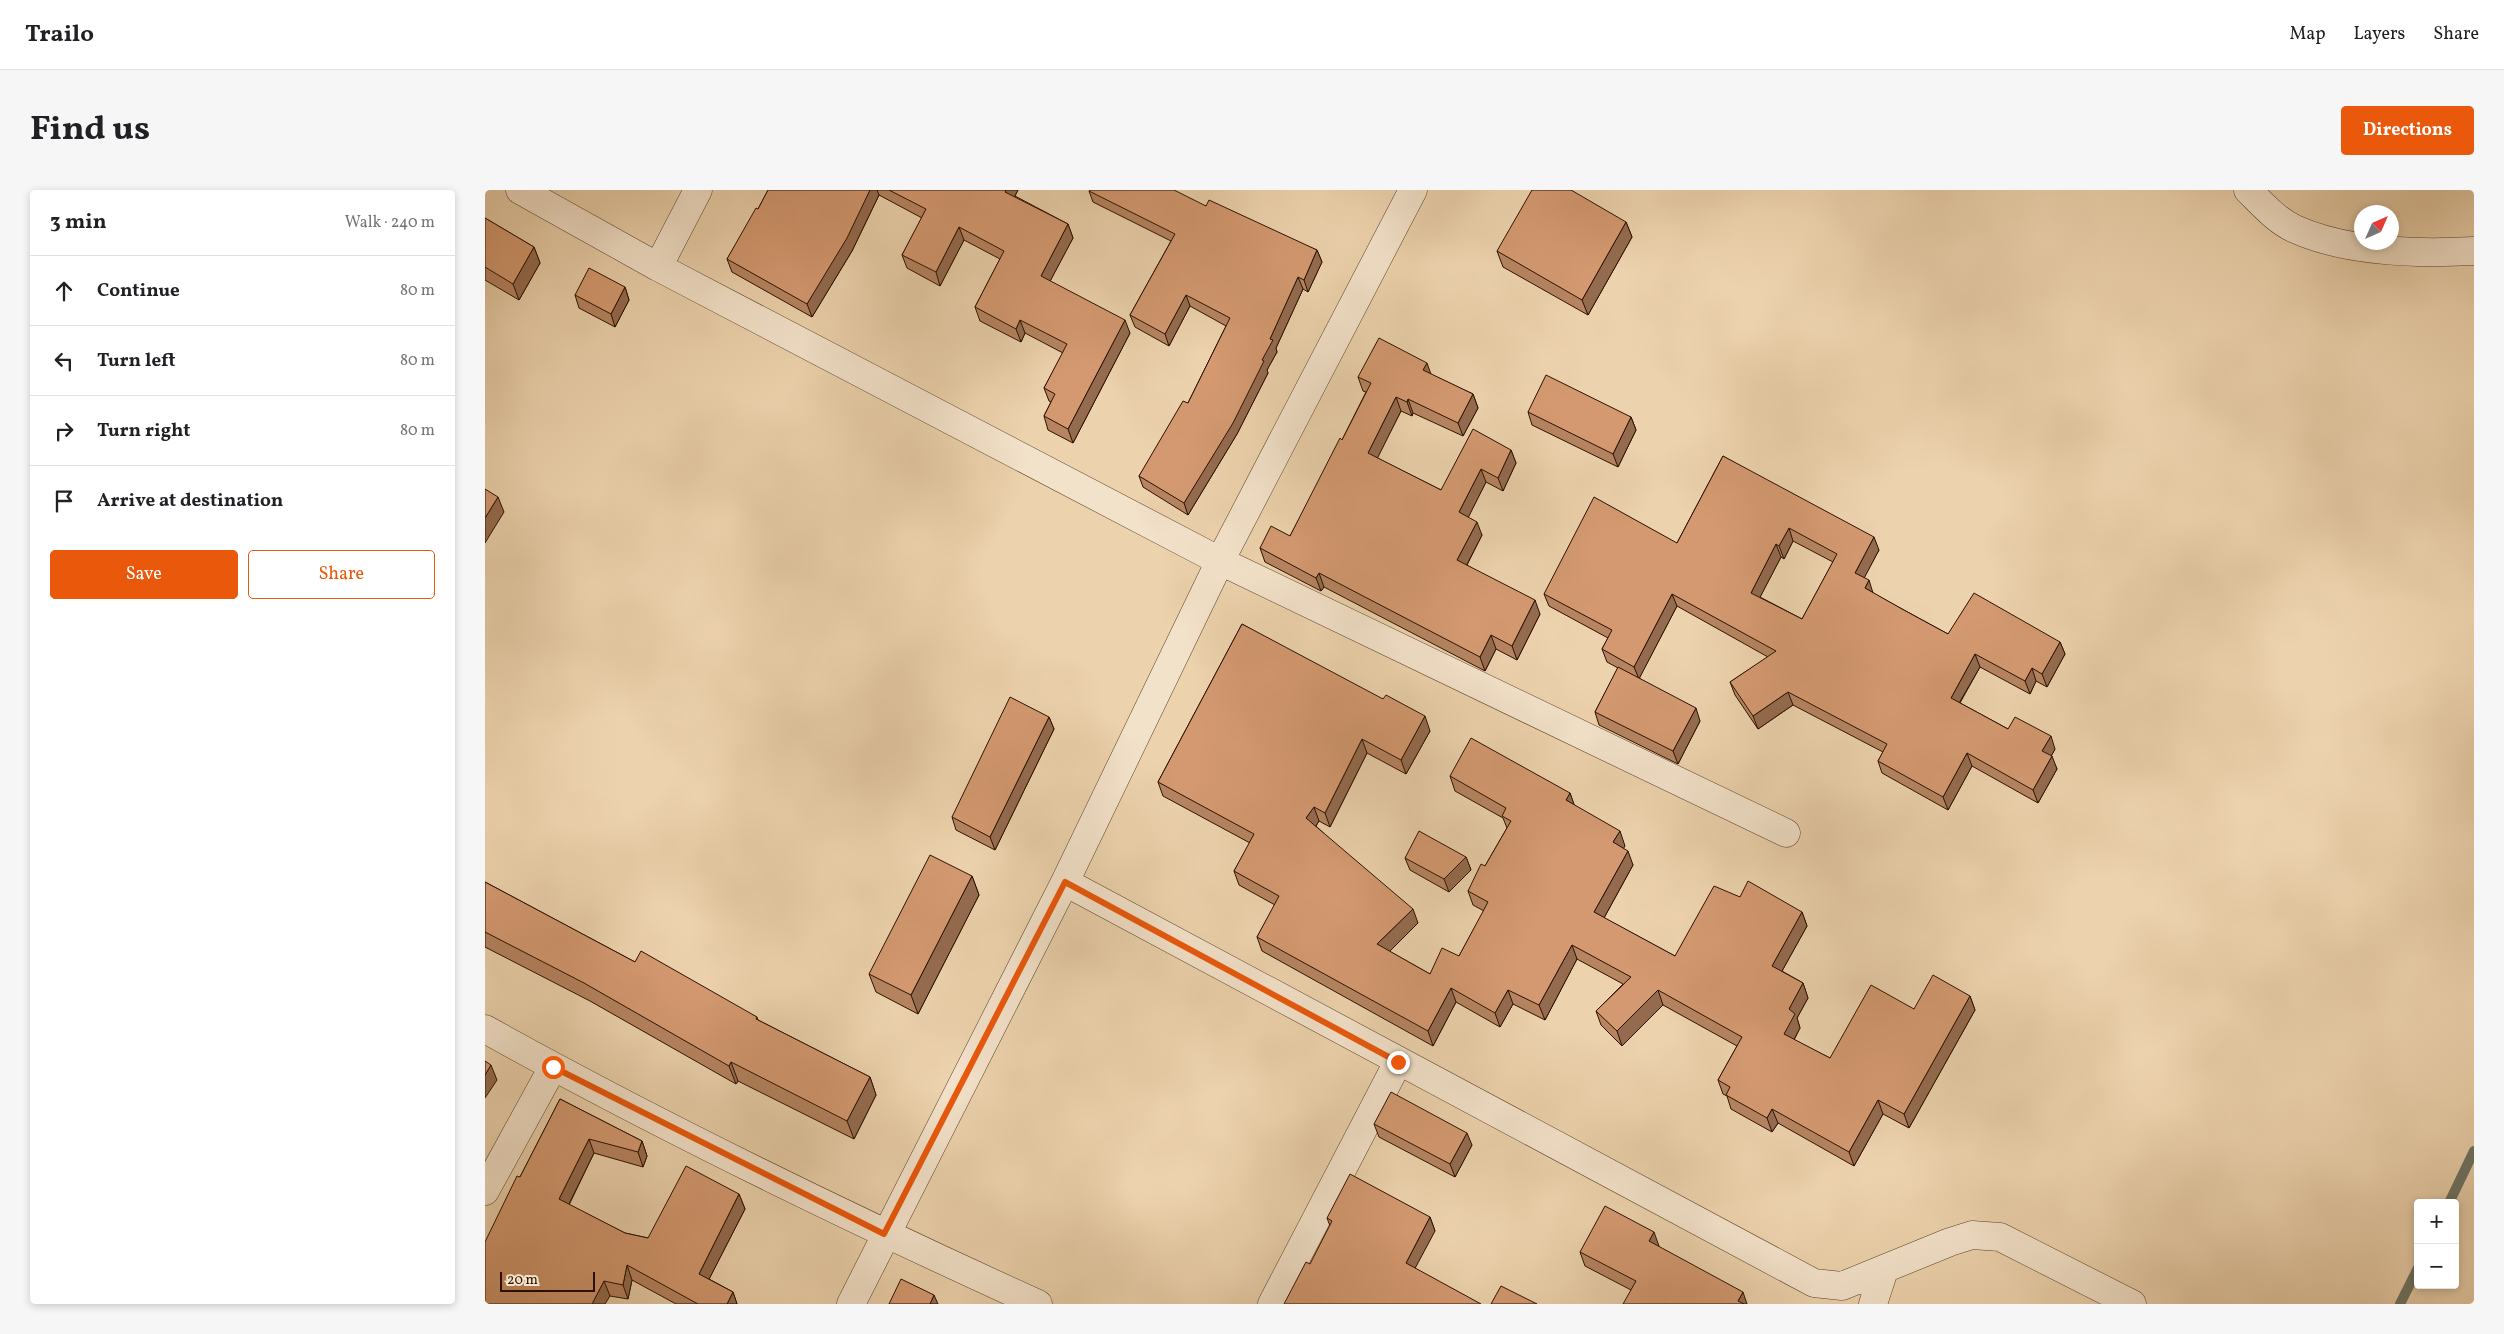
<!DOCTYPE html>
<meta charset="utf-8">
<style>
:root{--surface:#fff;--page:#f6f6f6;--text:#202124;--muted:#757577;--line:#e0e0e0;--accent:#ea580c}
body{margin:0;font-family:Vollkorn,serif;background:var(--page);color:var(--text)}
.controls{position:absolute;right:15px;bottom:15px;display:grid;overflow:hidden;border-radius:5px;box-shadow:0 2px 8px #0003}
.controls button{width:45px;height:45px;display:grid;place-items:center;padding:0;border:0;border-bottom:1px solid var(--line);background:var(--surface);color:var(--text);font:25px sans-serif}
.compass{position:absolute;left:1869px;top:15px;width:45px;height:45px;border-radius:50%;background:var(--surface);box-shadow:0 2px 8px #0003;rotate:45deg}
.scale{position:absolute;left:15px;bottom:12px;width:95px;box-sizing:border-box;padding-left:5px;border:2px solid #2c1100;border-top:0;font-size:14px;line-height:18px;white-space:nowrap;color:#2c1100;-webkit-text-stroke:4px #f3e2ca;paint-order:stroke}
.stop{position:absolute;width:15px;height:15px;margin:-11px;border:4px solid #ea580c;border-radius:50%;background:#fff}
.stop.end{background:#ea580c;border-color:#fff;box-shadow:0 1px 5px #0008}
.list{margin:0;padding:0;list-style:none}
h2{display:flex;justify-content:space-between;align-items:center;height:65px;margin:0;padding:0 20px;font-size:21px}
h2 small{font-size:16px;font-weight:400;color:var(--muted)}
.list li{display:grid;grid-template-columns:32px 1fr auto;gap:15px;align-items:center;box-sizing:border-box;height:70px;padding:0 20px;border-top:1px solid var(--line)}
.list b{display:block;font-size:19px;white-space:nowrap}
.list em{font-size:16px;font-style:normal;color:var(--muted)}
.actions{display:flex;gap:10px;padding:15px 20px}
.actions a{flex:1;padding:11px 0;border:1px solid var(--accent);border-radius:5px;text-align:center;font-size:18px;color:var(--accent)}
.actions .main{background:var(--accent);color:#fff}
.icon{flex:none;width:28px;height:28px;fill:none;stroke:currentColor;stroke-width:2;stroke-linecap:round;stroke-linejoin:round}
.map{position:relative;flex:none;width:1989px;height:1114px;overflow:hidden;border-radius:5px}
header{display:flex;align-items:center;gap:30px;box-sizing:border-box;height:70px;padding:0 25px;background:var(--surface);border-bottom:1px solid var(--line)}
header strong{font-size:24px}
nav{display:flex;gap:28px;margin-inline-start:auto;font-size:18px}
.intro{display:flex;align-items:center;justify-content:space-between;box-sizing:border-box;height:120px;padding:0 30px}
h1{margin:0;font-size:35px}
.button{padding:12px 22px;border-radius:5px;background:var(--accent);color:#fff;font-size:18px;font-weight:700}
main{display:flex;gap:30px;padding:0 30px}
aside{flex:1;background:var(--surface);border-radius:5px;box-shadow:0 2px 8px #0003}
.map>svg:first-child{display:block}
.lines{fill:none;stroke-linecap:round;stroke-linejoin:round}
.stream{stroke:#6d7567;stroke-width:10}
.street-casing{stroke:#5c412b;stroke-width:29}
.street{stroke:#f3e2ca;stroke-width:28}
.wall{fill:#b68461;stroke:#2c1100;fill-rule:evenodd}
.shaded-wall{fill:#946b4f;stroke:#2c1100}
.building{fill:#d49971;stroke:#2c1100;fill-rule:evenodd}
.route{stroke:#ea580c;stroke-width:6}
</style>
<header>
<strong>Trailo</strong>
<nav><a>Map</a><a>Layers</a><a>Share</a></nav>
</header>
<div class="intro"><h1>Find us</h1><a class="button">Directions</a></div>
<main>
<aside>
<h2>3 min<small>Walk · 240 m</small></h2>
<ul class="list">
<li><svg class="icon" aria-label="ahead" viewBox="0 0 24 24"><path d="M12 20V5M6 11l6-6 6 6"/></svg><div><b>Continue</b></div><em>80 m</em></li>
<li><svg class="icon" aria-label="left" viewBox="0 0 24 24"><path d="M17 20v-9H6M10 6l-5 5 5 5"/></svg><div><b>Turn left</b></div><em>80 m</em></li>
<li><svg class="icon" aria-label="right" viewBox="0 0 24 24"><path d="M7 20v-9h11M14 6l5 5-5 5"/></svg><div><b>Turn right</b></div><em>80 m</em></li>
<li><svg class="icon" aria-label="arrive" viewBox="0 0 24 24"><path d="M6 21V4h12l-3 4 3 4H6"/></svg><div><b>Arrive at destination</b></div></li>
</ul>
<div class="actions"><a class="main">Save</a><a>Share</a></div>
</aside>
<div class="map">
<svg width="1989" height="1114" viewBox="0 0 1989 1114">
<rect width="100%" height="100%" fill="#ecd2ad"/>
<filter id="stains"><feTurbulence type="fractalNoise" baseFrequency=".004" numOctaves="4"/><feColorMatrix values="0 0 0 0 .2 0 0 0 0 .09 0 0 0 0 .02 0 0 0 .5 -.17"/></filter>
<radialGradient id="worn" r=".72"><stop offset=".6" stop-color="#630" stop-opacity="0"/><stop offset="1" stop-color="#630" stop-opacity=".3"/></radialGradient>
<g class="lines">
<path class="stream" d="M 1964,1013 L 1989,961
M 1915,1114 L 1933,1078"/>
<defs>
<path id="street" d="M 35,0 L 173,77 L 735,371 L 1301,643
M 1763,0 C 1777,14 1792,31 1810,39 C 1861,62 1934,64 1989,61
M 173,77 L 213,0
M 580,692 L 1329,1093 L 1357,1096 L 1465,1052 L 1487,1045 L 1515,1047 L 1647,1114
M 0,839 C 180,939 366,1029 553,1114
M 0,1001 L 68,877
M 366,1114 L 580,692 L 735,371 L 928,0
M 787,1114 L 913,872
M 1388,1114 L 1399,1080"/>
</defs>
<use href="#street" class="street-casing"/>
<use href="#street" class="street"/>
</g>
<path class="wall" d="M 283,0 L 533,0 L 530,6 L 583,34 L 588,48 L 565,91 L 645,143 L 588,253 L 563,240 L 559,226 L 566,212 L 564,211 L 559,198 L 578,163 L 540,143 L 536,152 L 495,131 L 490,117 L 515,69 L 479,50 L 455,96 L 422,78 L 417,65 L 437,28 L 394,5 L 367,61 L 327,127 L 247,82 L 242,69 L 273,19 Z
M 604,1 L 721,16 L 832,60 L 837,72 L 823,102 L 818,99 L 791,158 L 792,162 L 782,180 L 783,183 L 752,244 L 703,325 L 658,297 L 654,286 L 703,213 L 741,136 L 705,116 L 684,156 L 650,137 L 645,125 L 686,51 L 608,12 Z
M 0,28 L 49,57 L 55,73 L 34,110 L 0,90 Z
M 1141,32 L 1147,47 L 1103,125 L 1018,77 L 1012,61 Z
M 140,97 L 144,110 L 130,137 L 94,118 L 90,105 Z
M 945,184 L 988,204 L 993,218 L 978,246 L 928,223 L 927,226 L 916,221 L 892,268 L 956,300 L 1026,260 L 1031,273 L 1018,301 L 1001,292 L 983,327 L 997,345 L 982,375 L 1055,424 L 1032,470 L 1011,459 L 1000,481 L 839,397 L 836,401 L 780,372 L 775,358 L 805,346 L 857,250 L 881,202 L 878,201 L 873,187 Z
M 1043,222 L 1146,227 L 1151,240 L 1133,277 L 1047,235 Z
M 1238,266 L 1394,360 L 1379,387 L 1388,403 L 1417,419 L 1463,444 L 1575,452 L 1580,464 L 1562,497 L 1551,491 L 1545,504 L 1495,477 L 1475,513 L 1523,539 L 1570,559 L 1566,566 L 1572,579 L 1553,613 L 1487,576 L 1463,620 L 1397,583 L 1393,571 L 1398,562 L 1308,515 L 1273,539 L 1250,505 L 1245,492 L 1283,467 L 1192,416 L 1154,488 L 1215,531 L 1193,574 L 1114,535 L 1110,522 L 1133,478 L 1122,472 L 1117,459 L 1123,448 L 1064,416 L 1059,404 L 1192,353 ZM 1308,351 L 1348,372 L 1317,429 L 1275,407 L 1296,367 L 1299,369 Z
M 757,434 L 945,541 L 921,584 L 882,563 L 845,637 L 834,631 L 831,636 L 933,733 L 904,761 L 945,784 L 974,766 L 999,721 L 988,715 L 983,701 L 1000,676 L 1022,638 L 1018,628 L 970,601 L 965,586 L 1085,603 L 1089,615 L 1140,656 L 1138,658 L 1148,675 L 1119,728 L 1190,766 L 1255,707 L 1317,722 L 1322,736 L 1297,781 L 1318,793 L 1323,808 L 1312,828 L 1315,838 L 1309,850 L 1345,868 L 1429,819 L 1485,806 L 1490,820 L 1424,938 L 1398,924 L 1369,976 L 1293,933 L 1287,942 L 1246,919 L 1242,906 L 1238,904 L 1233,890 L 1252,856 L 1178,815 L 1137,856 L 1116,835 L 1111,821 L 1138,794 L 1092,769 L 1060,830 L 1028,814 L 1015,837 L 971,812 L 948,856 L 777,761 L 772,747 L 790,715 L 754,695 L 749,681 L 765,653 L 678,606 L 673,592 Z
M 564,527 L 569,539 L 510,660 L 471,640 L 467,627 Z
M 981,667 L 986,680 L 964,702 L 925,680 L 920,668 Z
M 487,686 L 494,705 L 433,824 L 391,802 L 384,784 Z
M 0,692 L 150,772 L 272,827 L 273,830 L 385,887 L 391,905 L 369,949 L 253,891 L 251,894 L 105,811 L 0,757 Z
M 75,909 L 157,951 L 162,966 L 158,977 L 109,963 L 84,1015 L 140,1043 L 163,1048 L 254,1004 L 260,1019 L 224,1089 L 248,1102 L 252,1114 L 191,1114 L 147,1090 L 143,1109 L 125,1106 L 35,987 Z
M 889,934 L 987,955 L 970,987 L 894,947 Z
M 945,1027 L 950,1041 L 845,1036 L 842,1028 Z
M 1174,1056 L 1146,1100 L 1100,1076 L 1095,1062 Z"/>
<path class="shaded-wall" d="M 385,0 L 392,0 L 394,5 L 367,61 L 327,127 L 322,114 Z
M 521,0 L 533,0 L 525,15 L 520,2 Z
M 1141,32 L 1147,47 L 1103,125 L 1097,110 Z
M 583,34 L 588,48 L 561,99 L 556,86 Z
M 474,37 L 479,50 L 455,96 L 451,82 Z
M 49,57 L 55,73 L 34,110 L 28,94 Z
M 832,60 L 837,72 L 823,102 L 819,90 Z
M 813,87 L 818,99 L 791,158 L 792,162 L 782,180 L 783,183 L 752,244 L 703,325 L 699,313 L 777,170 L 785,149 Z
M 140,97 L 144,110 L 130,137 L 126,124 Z
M 701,105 L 705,116 L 684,156 L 680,144 Z
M 535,130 L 540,143 L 536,152 L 531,139 Z
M 640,130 L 645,143 L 588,253 L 583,239 Z
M 942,173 L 947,187 L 938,180 Z
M 988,204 L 993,218 L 978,246 L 973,233 Z
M 911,207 L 916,221 L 888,277 L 883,263 Z
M 923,209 L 928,223 L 927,226 L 922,212 Z
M 1146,227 L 1151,240 L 1133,277 L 1128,264 Z
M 1026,260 L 1031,273 L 1018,301 L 1013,288 Z
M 996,279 L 1001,292 L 979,336 L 974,322 Z
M 13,307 L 19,322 L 0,353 L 0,328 Z
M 992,332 L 997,345 L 977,384 L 972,370 Z
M 1304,338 L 1308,351 L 1299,369 L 1294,356 Z
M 1389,347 L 1394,360 L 1375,396 L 1370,383 Z
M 1291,354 L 1296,367 L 1271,415 L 1266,403 Z
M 834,383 L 839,397 L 836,401 L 831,388 Z
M 1384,390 L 1388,403 L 1380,398 Z
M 1187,404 L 1192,416 L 1154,489 L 1149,477 Z
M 1050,410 L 1055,424 L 1032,470 L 1027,456 Z
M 1006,445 L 1011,459 L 1000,481 L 995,467 Z
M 1575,452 L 1580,464 L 1562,497 L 1557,484 Z
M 1490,464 L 1495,477 L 1470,520 L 1466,508 Z
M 1547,478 L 1551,491 L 1545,504 L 1540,491 Z
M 1303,502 L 1308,515 L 1273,539 L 1268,526 Z
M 1211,518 L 1215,531 L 1193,574 L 1188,561 Z
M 940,526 L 945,541 L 921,584 L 916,570 Z
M 564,527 L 569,539 L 510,660 L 505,647 Z
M 1566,546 L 1570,559 L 1562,574 L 1557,561 Z
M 877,549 L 882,563 L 845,637 L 840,623 Z
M 1482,563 L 1487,576 L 1463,620 L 1458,607 Z
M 1567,566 L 1572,579 L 1553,613 L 1548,600 Z
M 1085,603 L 1090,617 L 1081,610 Z
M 829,617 L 834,631 L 827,642 L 821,628 Z
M 1135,641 L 1140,656 L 1134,666 L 1128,652 Z
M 1143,661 L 1148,675 L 1114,737 L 1109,722 Z
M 981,667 L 986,680 L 964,702 L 959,689 Z
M 487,686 L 494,705 L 433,824 L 426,805 Z
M 928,719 L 933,733 L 897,769 L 892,754 Z
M 1317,722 L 1322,736 L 1292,790 L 1287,776 Z
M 1087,755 L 1092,769 L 1060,830 L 1054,815 Z
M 1318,793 L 1323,808 L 1312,828 L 1315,838 L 1304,859 L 1299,844 L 1304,819 Z
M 966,798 L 971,812 L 948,856 L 943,841 Z
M 1023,800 L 1028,814 L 1015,837 L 1010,823 Z
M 1173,800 L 1178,815 L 1137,856 L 1132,841 Z
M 1485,806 L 1490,820 L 1424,938 L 1419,924 Z
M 246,872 L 253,891 L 251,894 L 244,876 Z
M 6,875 L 12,890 L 0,908 L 0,885 Z
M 385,887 L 391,905 L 369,949 L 362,931 Z
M 1393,910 L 1398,924 L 1369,976 L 1364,962 Z
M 1287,919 L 1293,933 L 1287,942 L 1282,928 Z
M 982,943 L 987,955 L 970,987 L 965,974 Z
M 104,949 L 109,963 L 79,1024 L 74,1009 Z
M 157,951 L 162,966 L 158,977 L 153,962 Z
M 254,1004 L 260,1019 L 219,1099 L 214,1084 Z
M 945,1027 L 950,1041 L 926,1086 L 921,1073 Z
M 1169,1042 L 1174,1056 L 1169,1065 L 1164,1051 Z
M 142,1075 L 147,1090 L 143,1109 L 138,1095 Z
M 119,1091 L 125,1106 L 120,1114 L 107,1114 Z
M 248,1102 L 252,1114 L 242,1114 Z
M 1258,1102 L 1262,1114 L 1254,1114 L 1253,1111 Z
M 449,1105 L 453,1114 L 445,1114 Z"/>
<path class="building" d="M 283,0 L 385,0 L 362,48 L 322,114 L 242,69 L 271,18 L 273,19 Z
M 404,0 L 521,0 L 520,2 L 583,34 L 556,86 L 640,130 L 583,239 L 559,226 L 570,204 L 559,198 L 582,154 L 535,130 L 531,139 L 490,117 L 519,61 L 474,37 L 451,82 L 417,65 L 441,19 Z
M 605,0 L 689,0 L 721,16 L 724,10 L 832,60 L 819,90 L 813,87 L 785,149 L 788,150 L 777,170 L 779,171 L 748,233 L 699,313 L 654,286 L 698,211 L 703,213 L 745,128 L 701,105 L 680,144 L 645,125 L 690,44 L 604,1 Z
M 1047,0 L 1086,0 L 1141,32 L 1097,110 L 1012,61 Z
M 0,28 L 49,57 L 28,94 L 0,77 Z
M 104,78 L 140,97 L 126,124 L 90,105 Z
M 894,148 L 942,173 L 938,180 L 988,204 L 973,233 L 923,209 L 922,212 L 911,207 L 883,263 L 956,300 L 988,239 L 1026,260 L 1013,288 L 996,279 L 974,322 L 992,332 L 972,370 L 1050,410 L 1027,456 L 1006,445 L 995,467 L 834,383 L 831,388 L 775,358 L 786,336 L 805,346 L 855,248 L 857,250 L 886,193 L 873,187 Z
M 1061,185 L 1146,227 L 1128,264 L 1043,222 Z
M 1238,266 L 1389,347 L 1370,383 L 1384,390 L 1380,398 L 1417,419 L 1463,444 L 1489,403 L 1575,452 L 1557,484 L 1547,478 L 1540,491 L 1490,464 L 1466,508 L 1523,539 L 1530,527 L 1566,546 L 1557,561 L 1567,566 L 1548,600 L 1482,563 L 1458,607 L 1393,571 L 1402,554 L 1303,502 L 1268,526 L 1245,492 L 1291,461 L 1187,404 L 1149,477 L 1117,459 L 1127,440 L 1059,404 L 1109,307 L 1192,353 ZM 1304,338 L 1352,364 L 1317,429 L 1266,403 L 1291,354 L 1294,356 Z
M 0,299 L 13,307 L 0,328 Z
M 757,434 L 898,509 L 901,505 L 940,526 L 916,570 L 877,549 L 840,623 L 829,617 L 821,628 L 928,719 L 892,754 L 945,784 L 957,758 L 974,766 L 1003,712 L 983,701 L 996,674 L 1000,676 L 1026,631 L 1017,626 L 1021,618 L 965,586 L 986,548 L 1085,603 L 1081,610 L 1135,641 L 1128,652 L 1143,661 L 1109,722 L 1190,766 L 1229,696 L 1255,707 L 1263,691 L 1317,722 L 1287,776 L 1318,793 L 1304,819 L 1310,824 L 1299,844 L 1345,868 L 1386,795 L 1429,819 L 1448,785 L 1485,806 L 1419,924 L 1393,910 L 1364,962 L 1287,919 L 1282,928 L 1241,905 L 1245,897 L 1233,890 L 1257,847 L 1173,800 L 1132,841 L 1111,821 L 1146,787 L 1087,755 L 1054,815 L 1023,800 L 1010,823 L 966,798 L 943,841 L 772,747 L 794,706 L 749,681 L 769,644 L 673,592 Z
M 1133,477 L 1211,518 L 1188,561 L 1110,522 Z
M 525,507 L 564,527 L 505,647 L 467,627 Z
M 934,641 L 981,667 L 959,689 L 920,668 Z
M 445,665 L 487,686 L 426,805 L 384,784 Z
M 0,692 L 150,772 L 156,761 L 272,827 L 271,829 L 385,887 L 362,931 L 246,872 L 244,876 L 99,793 L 0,742 Z
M 0,871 L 6,875 L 0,885 Z
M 906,902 L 982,943 L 965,974 L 889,934 Z
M 75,909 L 157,951 L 153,962 L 104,949 L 74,1009 L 140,1043 L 163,1048 L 201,976 L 254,1004 L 214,1084 L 248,1102 L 242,1114 L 213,1114 L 142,1075 L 138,1095 L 119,1091 L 107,1114 L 0,1114 L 0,1052 L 32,986 L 35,987 Z
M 865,984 L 945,1027 L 921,1073 L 996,1114 L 799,1114 L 821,1072 L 825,1074 L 847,1031 L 842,1028 Z
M 1120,1016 L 1169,1042 L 1164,1051 L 1258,1102 L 1253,1111 L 1259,1114 L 1138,1114 L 1151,1091 L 1095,1062 Z
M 416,1089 L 449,1105 L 445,1114 L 404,1114 Z
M 1016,1096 L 1052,1114 L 1006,1114 Z"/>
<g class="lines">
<path class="route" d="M 68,877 L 399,1044 L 580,692 L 913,872"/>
</g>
<rect width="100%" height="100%" filter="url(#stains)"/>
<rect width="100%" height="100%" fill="url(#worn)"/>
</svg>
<div class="controls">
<button>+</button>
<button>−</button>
</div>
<svg class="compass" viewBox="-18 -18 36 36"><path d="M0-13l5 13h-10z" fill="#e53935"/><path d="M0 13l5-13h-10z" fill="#757577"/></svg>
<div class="scale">20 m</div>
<div class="stop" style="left:68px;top:877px"></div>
<div class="stop end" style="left:913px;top:872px"></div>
</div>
</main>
